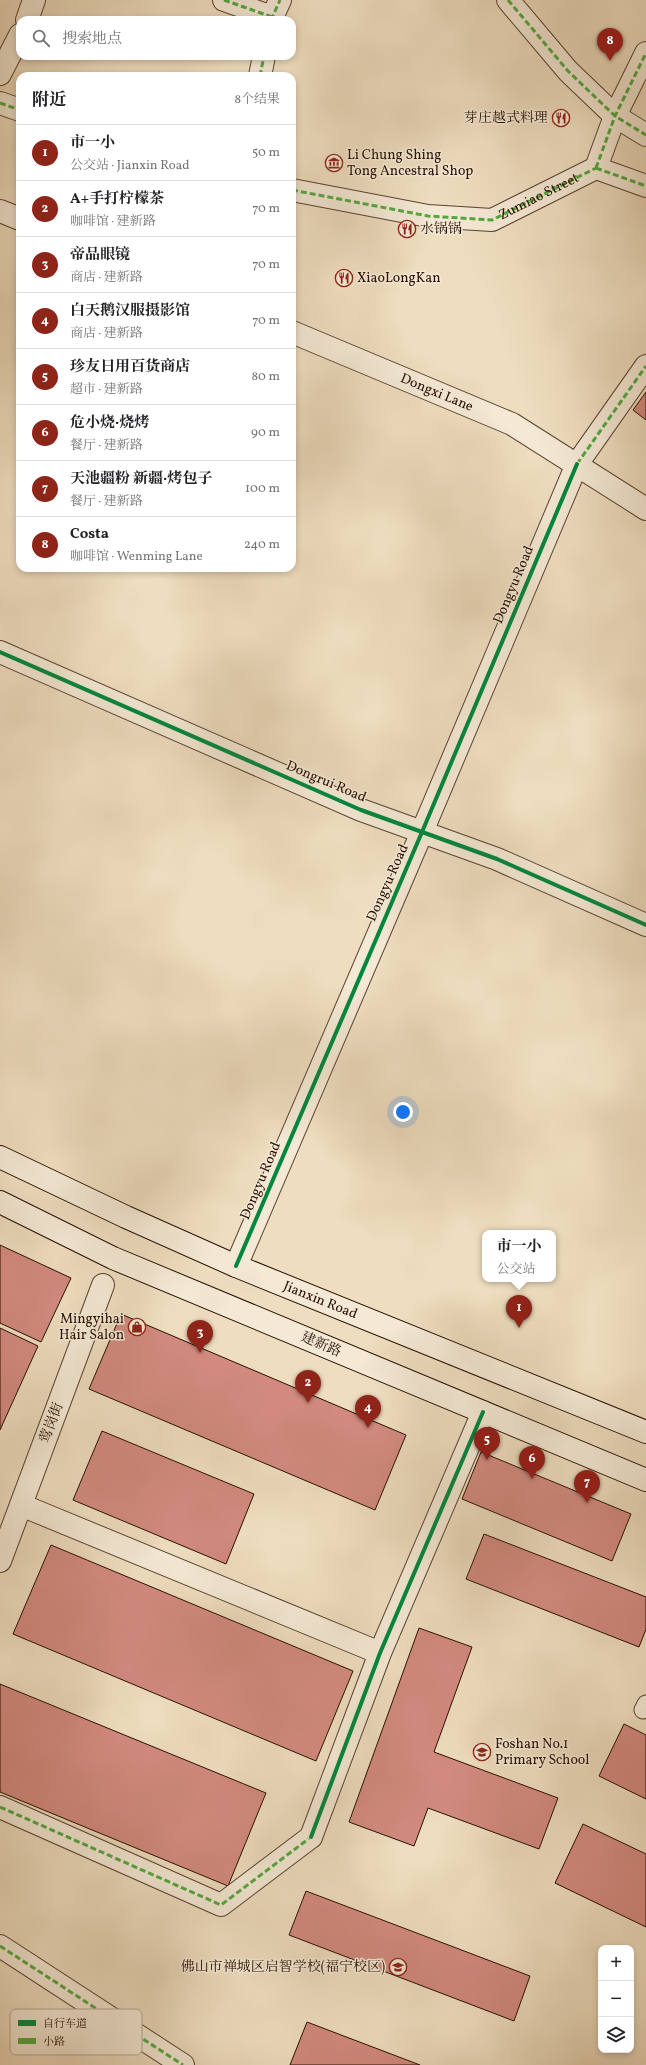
<!DOCTYPE html>
<html lang="zh">
<meta charset="utf-8">
<style>
:root{--surface:#fff;--page:#f2f2f2;--text:#202124;--muted:#757577;--line:#e0e0e0;--accent:#8f2418}
body{margin:0;font-family:Vollkorn,"Noto Serif SC",serif;background:var(--page);color:var(--text)}
.controls{position:absolute;right:12px;bottom:12px;display:grid;overflow:hidden;border-radius:8px;box-shadow:0 2px 6px #0003}
.controls button{width:36px;height:36px;display:grid;place-items:center;padding:0;border:0;border-bottom:1px solid var(--line);background:var(--surface);color:var(--text);font:20px sans-serif}
.you{position:absolute;left:403px;top:1112px;width:14px;height:14px;margin:-10px;border:3px solid #fff;border-radius:50%;background:#1a73e8;box-shadow:0 0 0 6px #1a73e833}
.badge{display:grid;place-items:center;width:26px;height:26px;border-radius:50%;background:var(--accent);color:#fff;font-size:13px;font-weight:700}
.pin{position:absolute;translate:-50% -33px;filter:drop-shadow(0 1px 2px #0008)}
.pin::after{content:'';position:absolute;top:21px;width:14px;height:12px;background:inherit;clip-path:polygon(0 0,100% 0,50% 100%)}
.popup{position:absolute;left:482px;top:1230px;width:74px;height:52px;box-sizing:border-box;display:grid;place-content:center;border-radius:8px;background:var(--surface);filter:drop-shadow(0 1px 3px #0005);font-size:13px;white-space:nowrap;color:var(--muted)}
.popup b{font-size:15px;color:var(--text)}
.popup::after{content:'';position:absolute;left:50%;top:100%;margin-left:-8px;border:8px solid transparent;border-top-color:var(--surface)}
.list{margin:0;padding:0;list-style:none}
h2{display:flex;justify-content:space-between;align-items:center;height:52px;margin:0;padding:0 16px;font-size:17px}
h2 small{font-size:13px;font-weight:400;color:var(--muted)}
.list li{display:grid;grid-template-columns:26px 1fr auto;gap:12px;align-items:center;box-sizing:border-box;height:56px;padding:0 16px;border-top:1px solid var(--line)}
.list b{display:block;font-size:15px;white-space:nowrap}
.list p{margin:0;font-size:13px;white-space:nowrap;color:var(--muted)}
.list em{font-size:13px;font-style:normal;color:var(--muted)}
.icon{flex:none;width:22px;height:22px;fill:none;stroke:currentColor;stroke-width:2;stroke-linecap:round;stroke-linejoin:round}
.map{position:relative;flex:none;width:646px;height:2065px;overflow:hidden}
.search{position:absolute;background:var(--surface);box-shadow:0 2px 6px #0003;left:16px;top:16px;width:280px;height:44px;display:flex;align-items:center;gap:10px;box-sizing:border-box;padding:0 14px;border-radius:12px;color:var(--muted);font-size:15px}
.panel{position:absolute;background:var(--surface);box-shadow:0 2px 6px #0003;left:16px;top:72px;width:280px;height:500px;border-radius:12px}
.map>svg:first-child{display:block}
.building{fill:#d28a7f;stroke:#280e02}
.lines{fill:none;stroke-linecap:round;stroke-linejoin:round}
.service-casing{stroke:#5a4231;stroke-width:19}
.pedestrian-casing{stroke:#5a4231;stroke-width:24}
.minor-casing{stroke:#5a4231;stroke-width:24}
.tertiary-casing{stroke:#5a4231;stroke-width:24}
.secondary-casing{stroke:#280e02;stroke-width:24}
.service{stroke:#f4e9d5;stroke-width:17}
.pedestrian{stroke:#f4e9d5;stroke-width:22}
.minor{stroke:#f4e9d5;stroke-width:22}
.tertiary{stroke:#f4e9d5;stroke-width:22}
.secondary{stroke:#f4e9d5;stroke-width:22}
.quiet{stroke:#53a840;stroke-width:3;stroke-dasharray:6 3;stroke-linecap:butt}
.cycleway-casing{stroke:#f4e9d5;stroke-width:6}
.cycleway{stroke:#00873e;stroke-width:4}
.labels{text-anchor:middle;dominant-baseline:central;stroke-width:3;stroke-linejoin:round;paint-order:stroke}
.poi-label{font-size:14px;fill:#280e02;stroke:#f4e9d5;text-anchor:start}
.street-label{font-size:14px;fill:#280e02;stroke:#f4e9d5}
.key{fill:#f4e9d5;stroke:#b7a796;stroke-width:1}
.key-label{font-size:11px;fill:#280e02}
</style>
<div class="map">
<svg width="646" height="2065" viewBox="0 0 646 2065">
<rect width="100%" height="100%" fill="#eeddbf"/>
<filter id="stains"><feTurbulence type="fractalNoise" baseFrequency=".005" numOctaves="4"/><feColorMatrix values="0 0 0 0 .2 0 0 0 0 .09 0 0 0 0 .02 0 0 0 .5 -.17"/></filter>
<radialGradient id="worn" r=".72"><stop offset=".6" stop-color="#630" stop-opacity="0"/><stop offset="1" stop-color="#630" stop-opacity=".3"/></radialGradient>
<path class="building" d="M 646,392 L 646,420 L 633,410 Z
M 0,1245 L 71,1278 L 41,1342 L 0,1323 Z
M 121,1314 L 406,1435 L 375,1510 L 89,1389 Z
M 0,1328 L 38,1346 L 0,1430 Z
M 102,1431 L 254,1494 L 226,1564 L 73,1500 Z
M 481,1452 L 631,1514 L 612,1561 L 462,1499 Z
M 484,1534 L 646,1597 L 646,1629 L 639,1647 L 466,1579 Z
M 51,1545 L 353,1671 L 316,1761 L 13,1634 Z
M 419,1628 L 472,1647 L 434,1752 L 558,1798 L 539,1849 L 428,1808 L 414,1846 L 349,1822 Z
M 0,1684 L 266,1793 L 228,1886 L 0,1792 Z
M 624,1724 L 646,1735 L 646,1799 L 599,1776 Z
M 583,1824 L 646,1854 L 646,1927 L 555,1883 Z
M 306,1891 L 530,1976 L 514,2021 L 289,1935 Z
M 307,2022 L 420,2065 L 290,2065 Z"/>
<g class="lines">
<defs>
<path id="service" d="M 643,1710 L 646,1704"/>
<g id="pedestrian">
<path d="M 224,0 L 272,17"/>
<path d="M 508,0 L 568,71 L 615,116 L 646,135"/>
<path d="M 271,20 L 280,0"/>
<path d="M 260,76 L 264,56"/>
<path d="M 0,103 L 20,110"/>
<path d="M 596,168 L 615,116 L 646,53"/>
<path d="M 596,168 L 646,186"/>
<path id="s1" d="M 292,190 L 428,216 L 492,220 L 596,168"/>
<path d="M 577,464 L 646,366"/>
<path d="M 0,1807 L 221,1905 L 311,1837"/>
<path d="M 0,1946 L 183,2065"/>
</g>
<path id="minor" d="M 21,1505 L 380,1653
M 0,1561 L 103,1285
M 311,1837 L 380,1653 L 483,1412"/>
<g id="tertiary">
<path d="M 27,20 L 34,0"/>
<path d="M 0,74 L 20,35"/>
<path d="M 0,211 L 20,219"/>
<path id="s2" d="M 292,332 L 512,424 L 646,509"/>
<path d="M 0,652 L 361,810 L 497,859 L 646,925"/>
<path d="M 236,1266 L 422,832 L 577,464"/>
</g>
<g id="secondary">
<path id="s3" d="M 0,1157 L 126,1217 L 236,1266 L 646,1432"/>
<path d="M 0,1202 L 113,1258 L 646,1480"/>
</g>
</defs>
<use href="#service" class="service-casing"/>
<use href="#pedestrian" class="pedestrian-casing"/>
<use href="#minor" class="minor-casing"/>
<use href="#tertiary" class="tertiary-casing"/>
<use href="#secondary" class="secondary-casing"/>
<use href="#service" class="service"/>
<use href="#pedestrian" class="pedestrian"/>
<use href="#minor" class="minor"/>
<use href="#tertiary" class="tertiary"/>
<use href="#secondary" class="secondary"/>
<path class="quiet" d="M 224,0 L 272,17
M 508,0 L 568,71 L 615,116 L 646,135
M 271,20 L 280,0
M 260,76 L 264,56
M 0,103 L 20,110
M 596,168 L 615,116 L 646,53
M 596,168 L 646,186
M 292,190 L 428,216 L 492,220 L 596,168
M 577,464 L 646,366
M 0,1807 L 221,1905 L 311,1837
M 0,1946 L 183,2065"/>
<defs>
<path id="cycleway" d="M 0,652 L 361,810 L 497,859 L 646,925
M 236,1266 L 422,832 L 577,464
M 311,1837 L 380,1653 L 483,1412"/>
</defs>
<use href="#cycleway" class="cycleway-casing"/>
<use href="#cycleway" class="cycleway"/>
</g>
<defs>
<symbol id="restaurant-ring" viewBox="-11 -11 22 22"><circle r="9.5" fill="#f4e9d5" stroke="#8f2418" stroke-width="1.5"/><path d="M-5-6h1v4h1v-4h1v4h1v-4h1v5L-1.5 .5V6h-2V.5L-5-1ZM5-6V6H3V1.5H1.5Q1.5-4 5-6Z" fill="#8f2418"/></symbol>
<symbol id="museum-ring" viewBox="-11 -11 22 22"><circle r="9.5" fill="#f4e9d5" stroke="#8f2418" stroke-width="1.5"/><path d="M0-6L6-3V-2H-6V-3ZM-5-1h2V3h-2ZM-1-1h2V3h-2ZM3-1h2V3H3ZM-6 4H6V6H-6Z" fill="#8f2418"/></symbol>
<symbol id="shop-ring" viewBox="-11 -11 22 22"><circle r="9.5" fill="#f4e9d5" stroke="#8f2418" stroke-width="1.5"/><path d="M-5-2.5h2.3a2.7 3.5 0 0 1 5.4 0H5L5.5 6h-11ZM-1.5-2.5h3a1.5 2.3 0 0 0-3 0Z" fill="#8f2418"/></symbol>
<symbol id="school-ring" viewBox="-11 -11 22 22"><circle r="9.5" fill="#f4e9d5" stroke="#8f2418" stroke-width="1.5"/><path d="M0-5L7-2L0 1L-7-2ZM-4 1L0 2.5L4 1V4Q0 6-4 4Z" fill="#8f2418"/></symbol>
</defs>
<g fill-rule="evenodd">
<use href="#restaurant-ring" x="551" y="108" width="20" height="20"/>
<use href="#museum-ring" x="324" y="153" width="20" height="20"/>
<use href="#restaurant-ring" x="397" y="219" width="20" height="20"/>
<use href="#restaurant-ring" x="334" y="268" width="20" height="20"/>
<use href="#shop-ring" x="127" y="1317" width="20" height="20"/>
<use href="#school-ring" x="472" y="1742" width="20" height="20"/>
<use href="#school-ring" x="388" y="1957" width="20" height="20"/>
</g>
<g class="labels">
<g class="poi-label">
<text x="548" y="118" text-anchor="end">芽庄越式料理</text>
<text x="347" y="155">Li Chung Shing<tspan x="347" dy="16">Tong Ancestral Shop</tspan></text>
<text x="420" y="229">水锅锅</text>
<text x="357" y="278">XiaoLongKan</text>
<text x="124" y="1319" text-anchor="end">Mingyihai<tspan x="124" dy="16">Hair Salon</tspan></text>
<text x="495" y="1744">Foshan No.1<tspan x="495" dy="16">Primary School</tspan></text>
<text x="385" y="1967" text-anchor="end">佛山市禅城区启智学校(福宁校区)</text>
</g>
<g class="street-label">
<text stroke="none"><textPath href="#s1" startOffset="255">Zumiao Street</textPath></text>
<text stroke="none"><textPath href="#s2" startOffset="157">Dongxi Lane</textPath></text>
<text transform="translate(514 585) rotate(-67)">Dongyu Road</text>
<text transform="translate(326 782) rotate(23)">Dongrui Road</text>
<text transform="translate(388 883) rotate(-66)">Dongyu Road</text>
<text transform="translate(261 1181) rotate(-67)">Dongyu Road</text>
<text stroke="none"><textPath href="#s3" startOffset="351">Jianxin Road</textPath></text>
<text transform="translate(321 1345) rotate(23)">建新路</text>
<text transform="translate(52 1423) rotate(-69)">莺岗街</text>
</g>
</g>
<rect x="10" y="2009" width="132" height="46" rx="6" class="key"/>
<rect x="18" y="2020" width="18" height="6" fill="#00873e"/>
<rect x="18" y="2038" width="18" height="6" fill="#53a840"/>
<g class="key-label">
<text x="43" y="2027">自行车道</text>
<text x="43" y="2045">小路</text>
</g>
<rect width="100%" height="100%" filter="url(#stains)"/>
<rect width="100%" height="100%" fill="url(#worn)"/>
</svg>
<div class="controls">
<button>+</button>
<button>−</button>
<button><svg class="icon" aria-label="layers" viewBox="0 0 24 24"><path d="M12 4l9 5-9 5-9-5zM3 14l9 5 9-5"/></svg></button>
</div>
<div class="you"></div>
<div class="pin badge" style="left:519px;top:1328px">1</div>
<div class="popup"><b>市一小</b>公交站</div>
<div class="pin badge" style="left:308px;top:1403px">2</div>
<div class="pin badge" style="left:200px;top:1353px">3</div>
<div class="pin badge" style="left:368px;top:1428px">4</div>
<div class="pin badge" style="left:487px;top:1460px">5</div>
<div class="pin badge" style="left:532px;top:1479px">6</div>
<div class="pin badge" style="left:587px;top:1503px">7</div>
<div class="pin badge" style="left:610px;top:61px">8</div>
<div class="search"><svg class="icon" aria-label="search" viewBox="0 0 24 24"><circle cx="10" cy="10" r="6"/><path d="M15 15l6 6"/></svg>搜索地点</div>
<section class="panel">
<h2>附近<small>8个结果</small></h2>
<ul class="list">
<li><span class="badge">1</span><div><b>市一小</b><p>公交站 · Jianxin Road</p></div><em>50 m</em></li>
<li><span class="badge">2</span><div><b>A+手打柠檬茶</b><p>咖啡馆 · 建新路</p></div><em>70 m</em></li>
<li><span class="badge">3</span><div><b>帝品眼镜</b><p>商店 · 建新路</p></div><em>70 m</em></li>
<li><span class="badge">4</span><div><b>白天鹅汉服摄影馆</b><p>商店 · 建新路</p></div><em>70 m</em></li>
<li><span class="badge">5</span><div><b>珍友日用百货商店</b><p>超市 · 建新路</p></div><em>80 m</em></li>
<li><span class="badge">6</span><div><b>危小烧·烧烤</b><p>餐厅 · 建新路</p></div><em>90 m</em></li>
<li><span class="badge">7</span><div><b>天池疆粉 新疆·烤包子</b><p>餐厅 · 建新路</p></div><em>100 m</em></li>
<li><span class="badge">8</span><div><b>Costa</b><p>咖啡馆 · Wenming Lane</p></div><em>240 m</em></li>
</ul>
</section>
</div>
